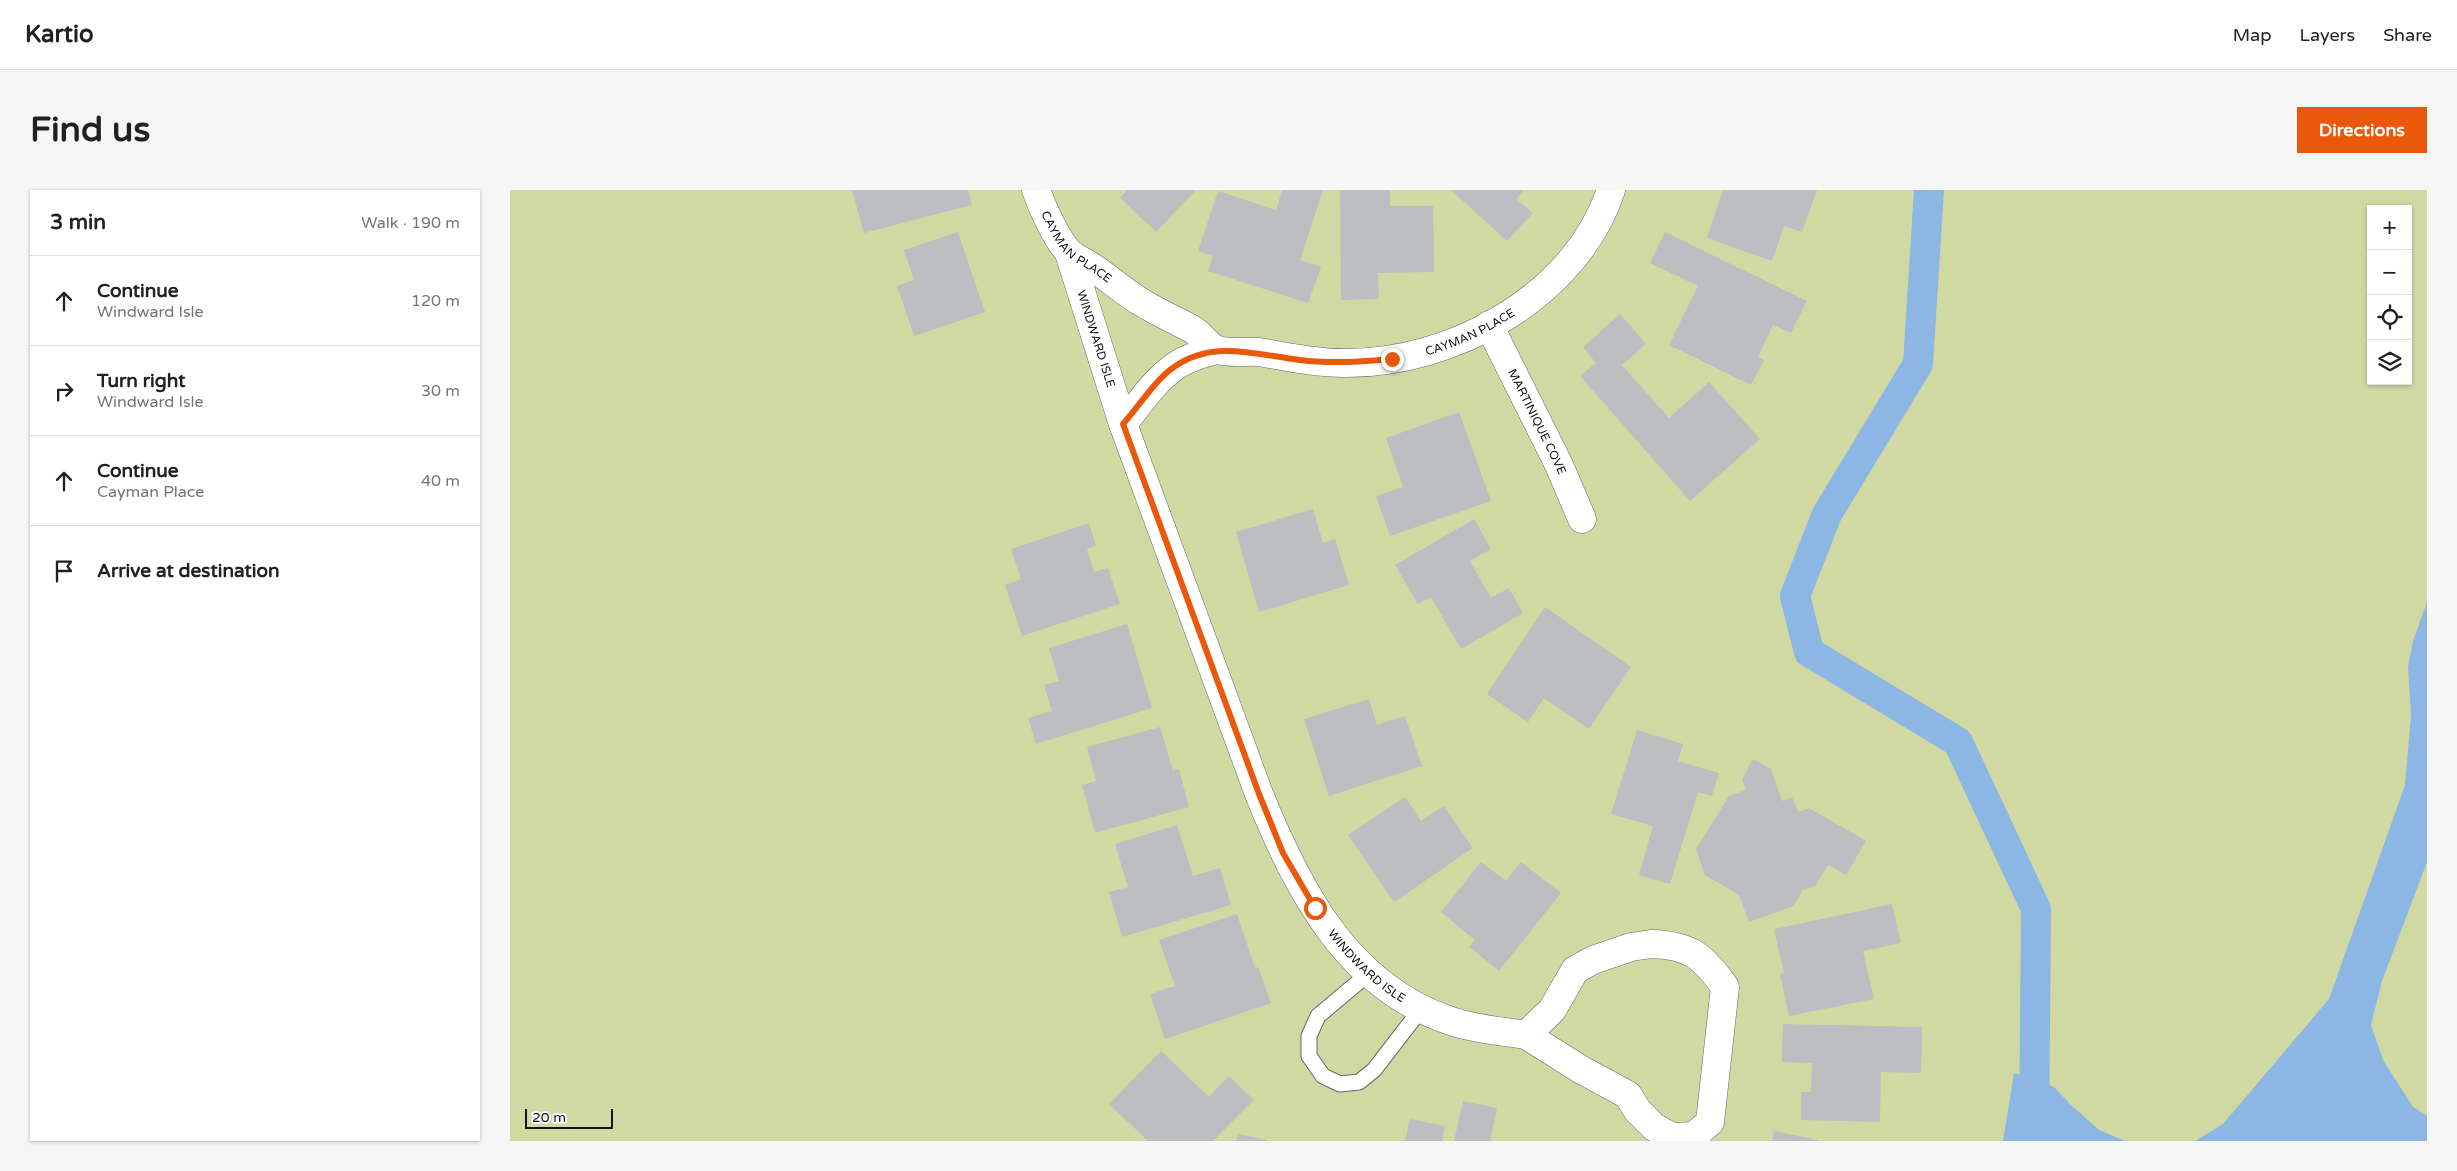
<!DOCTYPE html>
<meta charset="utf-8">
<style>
:root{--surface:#fff;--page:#f6f6f6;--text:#202124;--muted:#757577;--line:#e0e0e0;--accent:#ea580c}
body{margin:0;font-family:"Varela Round",sans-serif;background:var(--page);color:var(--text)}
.controls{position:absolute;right:15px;top:15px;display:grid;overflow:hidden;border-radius:0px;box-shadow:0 1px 4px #0004}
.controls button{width:45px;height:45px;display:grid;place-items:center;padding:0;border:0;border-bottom:1px solid var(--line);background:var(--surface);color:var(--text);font:25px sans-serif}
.scale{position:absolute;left:15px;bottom:12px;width:88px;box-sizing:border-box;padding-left:5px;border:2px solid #101112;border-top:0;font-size:14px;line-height:18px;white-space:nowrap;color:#101112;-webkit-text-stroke:4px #f7f9fd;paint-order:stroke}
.stop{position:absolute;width:15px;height:15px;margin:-11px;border:4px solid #ea580c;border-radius:50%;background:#fff}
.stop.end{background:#ea580c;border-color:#fff;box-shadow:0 1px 5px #0008}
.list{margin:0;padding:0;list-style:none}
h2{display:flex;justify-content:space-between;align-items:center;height:65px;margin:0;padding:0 20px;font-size:21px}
h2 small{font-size:16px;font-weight:400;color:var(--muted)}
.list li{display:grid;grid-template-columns:32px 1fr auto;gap:15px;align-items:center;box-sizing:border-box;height:90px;padding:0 20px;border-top:1px solid var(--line)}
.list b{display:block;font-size:19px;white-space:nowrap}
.list p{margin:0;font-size:16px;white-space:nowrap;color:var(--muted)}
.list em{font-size:16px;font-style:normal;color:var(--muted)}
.icon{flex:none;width:28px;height:28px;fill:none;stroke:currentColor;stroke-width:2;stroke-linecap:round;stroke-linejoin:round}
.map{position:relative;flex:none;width:1917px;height:951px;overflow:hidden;border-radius:0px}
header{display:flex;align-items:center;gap:30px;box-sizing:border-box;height:70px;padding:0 25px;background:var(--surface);border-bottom:1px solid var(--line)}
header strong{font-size:24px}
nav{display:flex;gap:28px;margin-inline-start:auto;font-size:18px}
.intro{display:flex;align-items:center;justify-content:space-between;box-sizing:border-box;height:120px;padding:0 30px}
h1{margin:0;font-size:35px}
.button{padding:12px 22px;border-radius:0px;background:var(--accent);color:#fff;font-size:18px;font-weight:700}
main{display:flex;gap:30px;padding:0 30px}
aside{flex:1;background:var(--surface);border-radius:0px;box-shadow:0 1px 4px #0004}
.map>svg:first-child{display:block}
.green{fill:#d0d9a2;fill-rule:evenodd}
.water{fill:#8cb6e3}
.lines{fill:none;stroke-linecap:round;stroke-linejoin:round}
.canal{stroke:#8cb6e3;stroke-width:30}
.building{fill:#bcbec2}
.service-casing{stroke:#67686c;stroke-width:17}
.minor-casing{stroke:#67686c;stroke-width:29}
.service{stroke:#fff;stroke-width:15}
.minor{stroke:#fff;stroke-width:28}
.route{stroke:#ea580c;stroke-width:6}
.labels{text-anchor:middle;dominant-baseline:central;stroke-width:4.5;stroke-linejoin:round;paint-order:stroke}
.street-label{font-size:12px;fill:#101112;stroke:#f7f9fd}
</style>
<header>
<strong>Kartio</strong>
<nav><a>Map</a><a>Layers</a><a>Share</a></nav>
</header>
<div class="intro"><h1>Find us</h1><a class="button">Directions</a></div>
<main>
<aside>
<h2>3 min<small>Walk · 190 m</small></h2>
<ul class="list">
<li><svg class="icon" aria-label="ahead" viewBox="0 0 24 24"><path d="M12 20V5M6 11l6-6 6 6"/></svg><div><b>Continue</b><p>Windward Isle</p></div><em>120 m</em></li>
<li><svg class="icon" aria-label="right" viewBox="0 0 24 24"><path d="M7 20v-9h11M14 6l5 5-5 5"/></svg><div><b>Turn right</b><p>Windward Isle</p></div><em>30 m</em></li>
<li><svg class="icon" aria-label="ahead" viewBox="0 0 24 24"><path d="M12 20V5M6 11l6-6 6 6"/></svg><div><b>Continue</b><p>Cayman Place</p></div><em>40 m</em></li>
<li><svg class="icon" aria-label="arrive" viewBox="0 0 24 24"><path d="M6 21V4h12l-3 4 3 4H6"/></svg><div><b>Arrive at destination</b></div></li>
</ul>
</aside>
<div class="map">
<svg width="1917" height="951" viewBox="0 0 1917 951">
<rect width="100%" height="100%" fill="#eaebef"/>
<path class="green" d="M 0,0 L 1917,0 L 1917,951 L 0,951 ZM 1861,19 L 1898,19 L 1898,191 L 1861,191 Z"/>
<path class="water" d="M 1917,412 L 1917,672 L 1872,791 L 1861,835 L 1873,870 L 1903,917 L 1917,926 L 1917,951 L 1685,951 L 1713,934 L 1819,809 L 1895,595 L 1901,525 L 1898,477 L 1903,451 Z
M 1504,883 L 1544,897 L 1560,914 L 1589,940 L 1615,951 L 1493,951 Z"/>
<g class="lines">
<path class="canal" d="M 1419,0 L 1408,174 L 1317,324 L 1285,406 L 1299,462 L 1448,552 L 1526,719 L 1524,951"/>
</g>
<path class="building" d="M 342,0 L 458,0 L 462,15 L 354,43 Z
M 617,0 L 686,0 L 646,42 L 610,8 Z
M 772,0 L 813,0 L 790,70 L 811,77 L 798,113 L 698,81 L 703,66 L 688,61 L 708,1 L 766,20 Z
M 830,0 L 880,0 L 880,16 L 923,16 L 924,82 L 868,83 L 869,109 L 831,110 Z
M 941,0 L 1014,0 L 1006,9 L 1023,23 L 997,51 Z
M 1213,0 L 1307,0 L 1292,42 L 1274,36 L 1262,71 L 1197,48 Z
M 448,42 L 475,122 L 404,146 L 387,96 L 404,90 L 394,60 Z
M 1155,42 L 1297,111 L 1281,143 L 1263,135 L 1248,167 L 1254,170 L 1241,195 L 1159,155 L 1188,96 L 1140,73 Z
M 1110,124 L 1136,154 L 1112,175 L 1159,228 L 1199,192 L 1250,249 L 1180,311 L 1070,186 L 1086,173 L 1073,157 Z
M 949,222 L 981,311 L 880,346 L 866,306 L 893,297 L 876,248 Z
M 803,319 L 813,353 L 825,349 L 839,395 L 749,422 L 726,342 Z
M 964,329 L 981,359 L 960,371 L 981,408 L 999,398 L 1013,423 L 951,459 L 921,407 L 908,414 L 885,375 Z
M 579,333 L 586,356 L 577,359 L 584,382 L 598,378 L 610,414 L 512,446 L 495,395 L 511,389 L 501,359 Z
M 1035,417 L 1121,477 L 1079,539 L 1034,508 L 1018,532 L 977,504 Z
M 617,434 L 642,518 L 526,554 L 518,528 L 542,521 L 534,495 L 549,491 L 539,458 Z
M 859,509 L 867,535 L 895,526 L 912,576 L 819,606 L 794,529 Z
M 650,537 L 663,581 L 669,579 L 679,617 L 585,643 L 572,595 L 586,591 L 577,557 Z
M 1127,540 L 1173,554 L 1168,571 L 1209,583 L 1202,606 L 1188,602 L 1160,694 L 1129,685 L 1143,636 L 1101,624 Z
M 1243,569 L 1261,579 L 1272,611 L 1282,607 L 1288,622 L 1299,618 L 1356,651 L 1336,685 L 1318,675 L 1306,695 L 1293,700 L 1283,716 L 1239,732 L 1229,705 L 1195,685 L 1186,659 L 1219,606 L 1236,600 L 1232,589 Z
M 895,607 L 911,631 L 934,616 L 963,658 L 884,712 L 838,645 Z
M 667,635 L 683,686 L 710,678 L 721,715 L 612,747 L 599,702 L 618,697 L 605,654 Z
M 971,672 L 996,691 L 1011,672 L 1051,703 L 989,781 L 959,757 L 965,750 L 931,722 Z
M 1382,714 L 1391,753 L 1353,761 L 1364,809 L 1279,826 L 1270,784 L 1274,783 L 1264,739 Z
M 727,724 L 745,778 L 748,777 L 761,813 L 655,849 L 640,804 L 665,796 L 649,750 Z
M 1273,834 L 1412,837 L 1411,883 L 1371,882 L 1370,932 L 1291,930 L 1291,902 L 1301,902 L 1302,873 L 1272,872 Z
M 651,861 L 699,907 L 719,886 L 744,910 L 703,951 L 638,951 L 599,914 Z
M 953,911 L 987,918 L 980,951 L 944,951 Z
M 900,929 L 935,936 L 932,951 L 895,951 Z
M 1264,941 L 1308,950 L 1308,951 L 1262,951 Z
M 728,944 L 757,950 L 756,951 L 726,951 Z"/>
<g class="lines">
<defs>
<path id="service" d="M 858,784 L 808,826 L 799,846 L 799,866 L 813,886 L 830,894 L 849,892 L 864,880 L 911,819"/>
<g id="minor">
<path id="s1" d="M 526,0 C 532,17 547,51 560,63 C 566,69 575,72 582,77 C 599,88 614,102 631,112 C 647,122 665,130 682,139 C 691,144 698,157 708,160 C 720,164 736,161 749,162 C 778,167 806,173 835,173 C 943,174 1066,106 1101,0"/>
<path id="s2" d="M 559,63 L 613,234 L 749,604 C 787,698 836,795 938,830 C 963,839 990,841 1016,845"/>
<path id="s3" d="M 979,135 L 1049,275 L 1072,329"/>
<path d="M 613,234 C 629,215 643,192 663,178 C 675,168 692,164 707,160"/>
<path d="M 1141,754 C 1180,755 1193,766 1215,797 L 1200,932 L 1184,946 L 1162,947 L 1144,937 L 1127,920 L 1118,905 L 1070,879 L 1016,845 L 1042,820 L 1065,780 L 1083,770 L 1121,757 Z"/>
</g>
</defs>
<use href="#service" class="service-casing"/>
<use href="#minor" class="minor-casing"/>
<use href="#service" class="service"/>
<use href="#minor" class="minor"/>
</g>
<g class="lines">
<path class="route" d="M 805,718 L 773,663 L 749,604 L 613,234 C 629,216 645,190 664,177 C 704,149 747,165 790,170 C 821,174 852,172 882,169"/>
</g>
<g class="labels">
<g class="street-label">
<text stroke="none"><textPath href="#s1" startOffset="72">CAYMAN PLACE</textPath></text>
<text stroke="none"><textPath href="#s1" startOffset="508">CAYMAN PLACE</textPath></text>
<text stroke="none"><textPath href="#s2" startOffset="90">WINDWARD ISLE</textPath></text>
<text stroke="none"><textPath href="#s3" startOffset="108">MARTINIQUE COVE</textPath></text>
<text stroke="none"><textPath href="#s2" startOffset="779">WINDWARD ISLE</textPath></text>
</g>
</g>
</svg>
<div class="controls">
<button>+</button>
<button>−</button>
<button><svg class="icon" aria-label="locate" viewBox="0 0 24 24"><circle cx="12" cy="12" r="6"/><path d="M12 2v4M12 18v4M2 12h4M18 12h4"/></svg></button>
<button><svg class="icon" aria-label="layers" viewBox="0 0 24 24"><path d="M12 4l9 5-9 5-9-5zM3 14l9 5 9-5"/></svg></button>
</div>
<div class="scale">20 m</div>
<div class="stop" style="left:805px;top:718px"></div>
<div class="stop end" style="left:882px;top:169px"></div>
</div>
</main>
